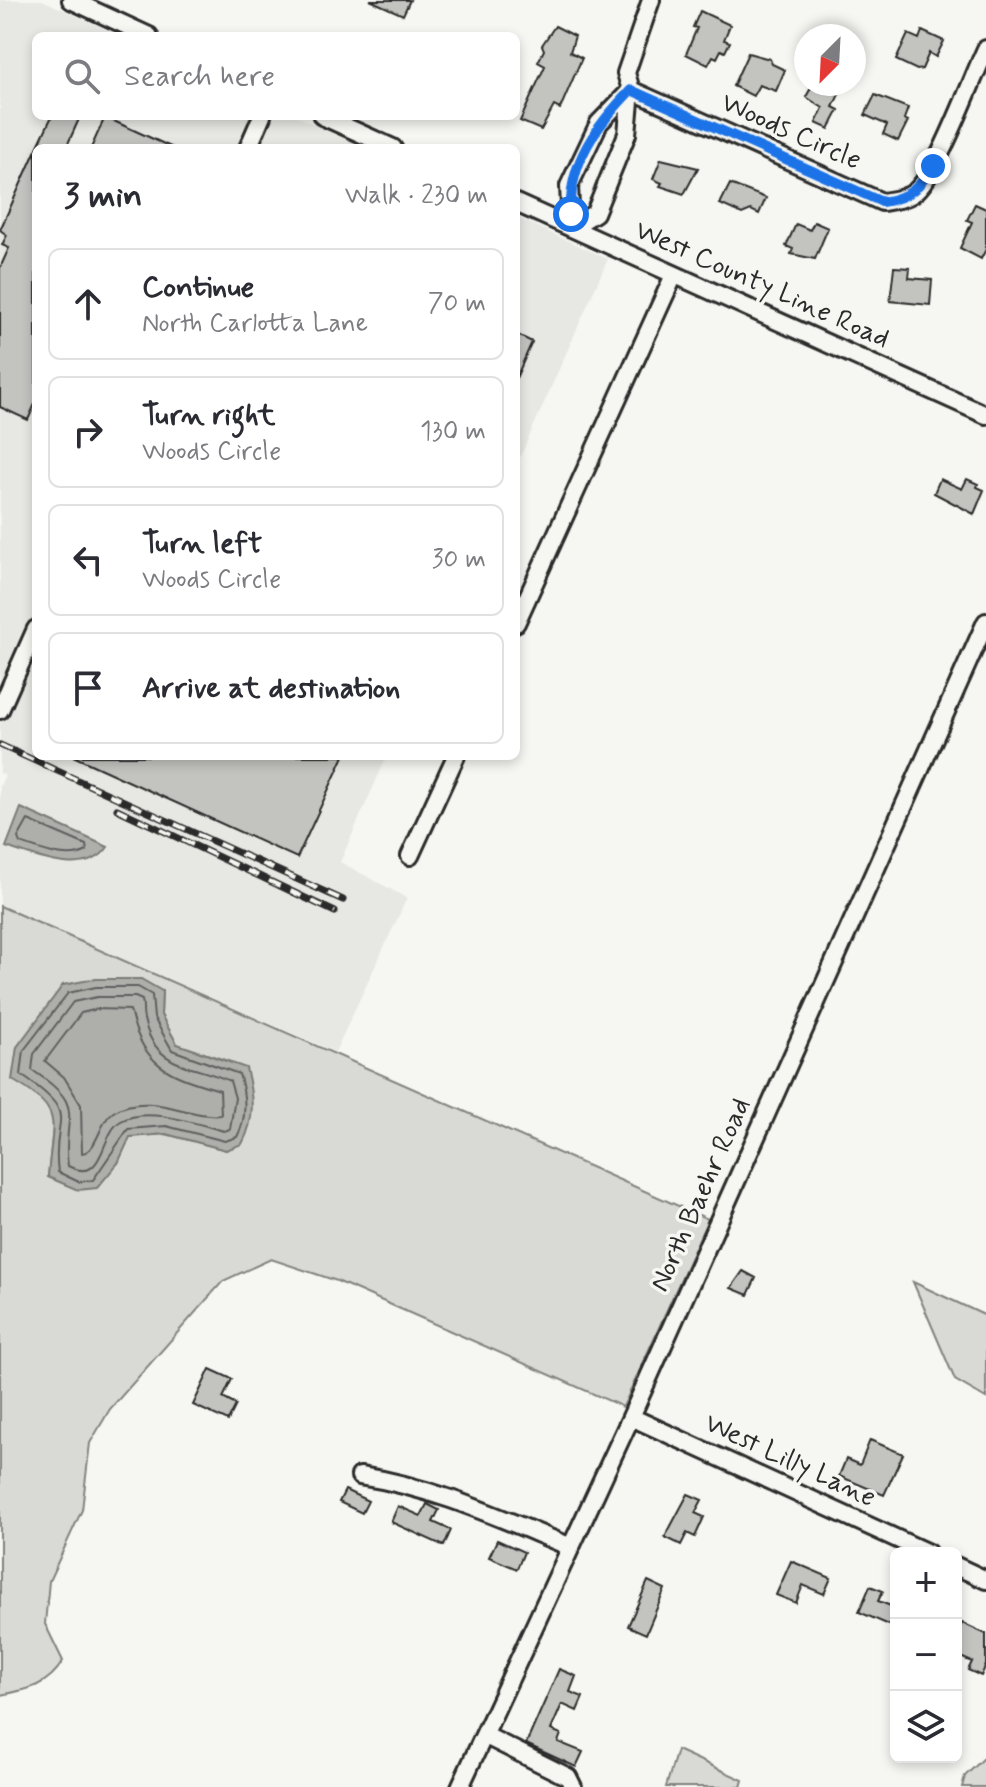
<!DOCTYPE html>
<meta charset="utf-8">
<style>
:root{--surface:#fff;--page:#f7f7f7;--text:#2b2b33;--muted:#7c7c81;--line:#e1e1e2}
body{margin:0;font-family:Mynerve,sans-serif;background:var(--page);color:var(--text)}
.controls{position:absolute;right:24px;bottom:24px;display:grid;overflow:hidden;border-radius:12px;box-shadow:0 4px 12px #0003}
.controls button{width:72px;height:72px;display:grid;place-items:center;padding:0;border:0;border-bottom:2px solid var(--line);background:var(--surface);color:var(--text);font:40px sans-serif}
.compass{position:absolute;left:794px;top:24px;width:72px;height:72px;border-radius:50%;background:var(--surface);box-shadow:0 4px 12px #0003;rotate:204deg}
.stop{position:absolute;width:24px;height:24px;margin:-18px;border:6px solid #1a73e8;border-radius:50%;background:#fff}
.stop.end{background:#1a73e8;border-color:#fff;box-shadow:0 2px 8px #0008}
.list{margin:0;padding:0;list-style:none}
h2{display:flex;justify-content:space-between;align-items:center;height:104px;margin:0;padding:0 32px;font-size:34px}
h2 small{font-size:26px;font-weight:400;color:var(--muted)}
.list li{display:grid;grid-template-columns:52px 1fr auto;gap:24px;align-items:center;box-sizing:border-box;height:112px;margin:0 16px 16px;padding:0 16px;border:2px solid var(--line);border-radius:12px}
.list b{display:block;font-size:30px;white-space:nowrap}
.list p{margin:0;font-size:26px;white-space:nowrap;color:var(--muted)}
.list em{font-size:26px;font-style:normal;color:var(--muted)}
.icon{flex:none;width:44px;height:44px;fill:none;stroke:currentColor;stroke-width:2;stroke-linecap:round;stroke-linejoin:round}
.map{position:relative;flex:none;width:986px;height:1787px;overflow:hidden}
.search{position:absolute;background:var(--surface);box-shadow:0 4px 12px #0003;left:32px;top:32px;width:488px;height:88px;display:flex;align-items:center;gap:20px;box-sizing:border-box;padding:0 28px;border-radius:12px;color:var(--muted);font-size:30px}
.panel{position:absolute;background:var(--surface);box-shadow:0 4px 12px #0003;left:32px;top:144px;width:488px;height:616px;border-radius:12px}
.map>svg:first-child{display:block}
.built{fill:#e7e7e3}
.green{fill:#d9d9d5;stroke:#828280;stroke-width:2;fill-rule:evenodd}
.water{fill:#aeaeab;stroke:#7a7a78;stroke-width:2}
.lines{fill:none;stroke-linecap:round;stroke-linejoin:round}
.shore{stroke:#5f5f5e;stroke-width:2}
.building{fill:#c3c3c0;stroke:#2b2b2b;stroke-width:2}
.minor-casing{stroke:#2b2b2b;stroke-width:22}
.minor{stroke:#f6f6f2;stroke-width:16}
.rail-casing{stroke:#2b2b2b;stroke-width:7}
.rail{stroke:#f6f6f2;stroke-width:4;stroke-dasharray:12;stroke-linecap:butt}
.route{stroke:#1a73e8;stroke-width:10}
.labels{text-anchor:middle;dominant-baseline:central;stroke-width:7;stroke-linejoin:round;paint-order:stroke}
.street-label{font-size:28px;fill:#2b2b2b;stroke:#f6f6f2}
</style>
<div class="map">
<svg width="986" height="1787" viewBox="0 0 986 1787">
<rect width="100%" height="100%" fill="#f6f6f2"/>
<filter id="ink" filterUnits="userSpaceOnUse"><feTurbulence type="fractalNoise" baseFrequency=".0125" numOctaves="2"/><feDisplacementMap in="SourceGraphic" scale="16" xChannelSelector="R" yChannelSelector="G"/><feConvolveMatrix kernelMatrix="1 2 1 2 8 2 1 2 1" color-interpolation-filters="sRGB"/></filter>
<g filter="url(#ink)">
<path class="built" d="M 0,0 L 42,0 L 121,36 L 36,36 L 36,116 L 296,116 L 366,148 L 36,148 L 36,756 L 387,756 L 340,862 L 407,898 L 335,1052 L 0,906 L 0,786 L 5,775 L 0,773 Z
M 516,217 L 608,259 L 516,466 Z"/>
<path class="green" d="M 0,906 L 708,1219 L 623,1407 L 337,1281 L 271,1259 L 223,1281 L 110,1409 L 90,1443 L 82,1510 L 49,1581 L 45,1624 L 63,1661 C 48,1686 28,1690 0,1695 ZM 63,985 L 162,991 L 161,1015 L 177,1044 L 231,1062 L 226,1150 L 166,1134 L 129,1137 L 118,1163 L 48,1176 L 54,1117 L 41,1096 L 45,1011 Z
M 913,1282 L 986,1316 L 986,1398 L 955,1380 Z
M 677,1750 L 743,1780 L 741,1787 L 666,1787 Z
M 986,1756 L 986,1787 L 962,1787 L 965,1776 Z"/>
<path class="water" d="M 21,808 L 108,847 C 86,879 35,856 6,847 Z
M 95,979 L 141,979 L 162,991 L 161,1015 L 177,1044 L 246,1068 C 253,1096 256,1118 242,1144 L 226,1150 L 166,1134 L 130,1137 L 118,1163 L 97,1188 L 78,1190 L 48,1177 C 52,1121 66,1110 12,1080 L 17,1047 L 63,985 Z"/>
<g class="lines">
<path class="shore" d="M 28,820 L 86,845 L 87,851 C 67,862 40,849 20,843 L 18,838 Z
M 96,987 L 138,987 L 152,995 L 154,1018 L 172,1050 L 239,1074 C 246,1096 248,1117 237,1137 L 225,1141 L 166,1126 L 128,1129 L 93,1180 L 79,1182 L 58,1172 C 50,1115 84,1117 21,1075 L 24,1050 L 68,993 Z
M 97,997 L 135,997 L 142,1000 C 144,1006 142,1012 144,1019 C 155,1070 193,1064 230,1081 L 235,1098 L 230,1129 L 224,1131 C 197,1124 148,1106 121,1121 C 99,1134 106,1185 68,1166 C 61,1114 90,1108 32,1070 L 34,1054 L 73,1002 Z
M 98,1009 L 130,1010 C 143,1066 167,1075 220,1090 L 221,1115 C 189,1119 151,1091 115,1111 C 99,1120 98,1151 82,1153 L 81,1105 L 64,1077 L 45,1061 L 81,1013 Z"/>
</g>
<path class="building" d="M 370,0 L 410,0 L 403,15 Z
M 700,11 L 730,25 L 724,40 L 730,42 L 725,52 L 721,50 L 717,58 L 713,56 L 708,65 L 686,54 L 697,28 L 693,27 Z
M 555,26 L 575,36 L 570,52 L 582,58 L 560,109 L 554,106 L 541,130 L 520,121 L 545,66 L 538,62 L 544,50 L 542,45 Z
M 922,31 L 944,41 L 936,57 L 929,53 L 922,69 L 917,70 L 896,60 L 908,34 L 919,39 Z
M 748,53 L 770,59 L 772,64 L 785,70 L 776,91 L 759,85 L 753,96 L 733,86 Z
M 813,84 L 832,84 L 842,88 L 833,107 L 839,110 L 829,129 L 816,123 L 823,108 L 806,97 Z
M 875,95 L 908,108 L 904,119 L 908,121 L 898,141 L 883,134 L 887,125 L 865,115 Z
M 52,116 L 79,119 L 66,148 L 37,148 Z
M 105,117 L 173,148 L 91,148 Z
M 36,150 L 36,402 L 28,420 L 0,407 L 0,268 L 9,248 L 2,245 L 7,235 L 0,230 Z
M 661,159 L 698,168 L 684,194 L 660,186 L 662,183 L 653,179 Z
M 730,184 L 766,198 L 759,214 L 751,210 L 742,214 L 720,204 Z
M 975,204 L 986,209 L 986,249 L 981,259 L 960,248 L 972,222 L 967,220 Z
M 814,222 L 828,228 L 815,259 L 791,254 L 793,249 L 786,246 L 796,224 L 810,230 Z
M 894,267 L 910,268 L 909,278 L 932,280 L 930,305 L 890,301 Z
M 516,334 L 532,342 L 516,378 Z
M 940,479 L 962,489 L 967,479 L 978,484 L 977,487 L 984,490 L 974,514 L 934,493 Z
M 73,756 L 344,756 L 297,858 Z
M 743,1271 L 756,1278 L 748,1295 L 731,1288 Z
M 210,1369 L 232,1379 L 223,1398 L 236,1405 L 228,1421 L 193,1405 Z
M 870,1440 L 903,1454 L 884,1495 L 839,1476 L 846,1459 L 860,1465 Z
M 345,1490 L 368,1501 L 362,1513 L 339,1502 Z
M 688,1494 L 702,1500 L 695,1513 L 704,1517 L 695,1537 L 687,1533 L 681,1545 L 665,1537 Z
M 427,1504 L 439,1510 L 433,1522 L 451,1530 L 444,1546 L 391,1522 L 398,1506 L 421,1516 Z
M 497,1540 L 524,1552 L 517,1569 L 489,1557 Z
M 791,1561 L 831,1578 L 824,1594 L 803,1585 L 796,1603 L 776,1595 Z
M 648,1581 L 665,1589 L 646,1634 L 628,1626 Z
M 870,1586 L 883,1591 L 878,1601 L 896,1608 L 896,1628 L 859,1612 Z
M 962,1623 L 986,1634 L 986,1665 L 981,1676 L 968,1670 L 972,1662 L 956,1655 L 956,1636 Z
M 559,1669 L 576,1676 L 570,1692 L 583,1697 L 577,1711 L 562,1704 L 551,1730 L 561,1734 L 558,1742 L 583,1752 L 576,1767 L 526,1744 Z"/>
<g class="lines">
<defs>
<path id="minor" d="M 71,0 L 149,36
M 631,90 L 882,202 C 894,200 908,199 917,190 C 938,171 972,79 986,49
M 631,90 L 599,123 L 569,186 L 571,228 L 595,213 L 627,134 L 631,90 L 626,73 L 651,0
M 322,116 L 393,148
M 248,148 L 262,116
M 516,203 L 986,415
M 516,623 L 674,275
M 0,710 L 36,629
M 410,856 L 456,756
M 631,1417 L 928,1553
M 360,1476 C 434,1487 502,1519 571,1547
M 956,1566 L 986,1580
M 484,1735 L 568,1777 L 573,1787
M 460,1787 L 631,1417 L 986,622"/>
</defs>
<use href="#minor" class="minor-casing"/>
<use href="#minor" class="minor"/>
<defs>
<path id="rail" d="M 0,745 L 343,900
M 117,809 L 335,912"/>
</defs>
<use href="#rail" class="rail-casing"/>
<use href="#rail" class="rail"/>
</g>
</g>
<g class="lines" filter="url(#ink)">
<path class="route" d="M 571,214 C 568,163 597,125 631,90 L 882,202 C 909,198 919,188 933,166"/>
</g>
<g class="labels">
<g class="street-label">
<text transform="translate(791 132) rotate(24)">Woods Circle</text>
<text transform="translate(762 285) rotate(24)">West County Line Road</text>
<text transform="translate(701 1195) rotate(-66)">North Baehr Road</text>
<text transform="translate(790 1461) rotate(25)">West Lilly Lane</text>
</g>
</g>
</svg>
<div class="controls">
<button>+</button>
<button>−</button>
<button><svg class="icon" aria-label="layers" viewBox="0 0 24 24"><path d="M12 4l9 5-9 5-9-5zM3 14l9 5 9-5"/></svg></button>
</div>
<svg class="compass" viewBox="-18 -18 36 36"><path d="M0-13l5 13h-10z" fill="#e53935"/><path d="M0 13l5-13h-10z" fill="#7c7c81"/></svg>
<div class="stop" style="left:571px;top:214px"></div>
<div class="stop end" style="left:933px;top:166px"></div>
<div class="search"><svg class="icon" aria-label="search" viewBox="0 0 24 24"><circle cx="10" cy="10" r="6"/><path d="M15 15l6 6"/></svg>Search here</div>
<section class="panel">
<h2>3 min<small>Walk · 230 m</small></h2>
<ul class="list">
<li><svg class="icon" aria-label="ahead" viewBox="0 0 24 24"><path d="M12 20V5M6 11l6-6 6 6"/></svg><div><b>Continue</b><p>North Carlotta Lane</p></div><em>70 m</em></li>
<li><svg class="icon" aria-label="right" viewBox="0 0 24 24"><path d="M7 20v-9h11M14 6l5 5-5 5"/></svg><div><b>Turn right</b><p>Woods Circle</p></div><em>130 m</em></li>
<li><svg class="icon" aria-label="left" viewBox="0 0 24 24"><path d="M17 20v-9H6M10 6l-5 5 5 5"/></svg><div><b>Turn left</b><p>Woods Circle</p></div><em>30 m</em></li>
<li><svg class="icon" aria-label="arrive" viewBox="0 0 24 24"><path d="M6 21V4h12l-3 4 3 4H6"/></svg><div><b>Arrive at destination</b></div></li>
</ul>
</section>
</div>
